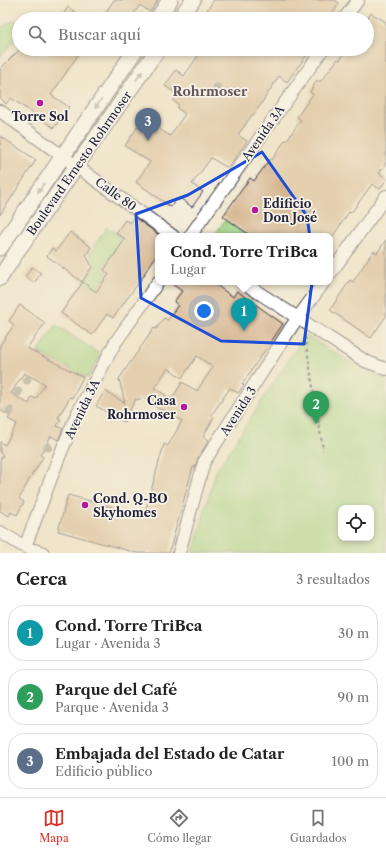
<!DOCTYPE html>
<html lang="es">
<meta charset="utf-8">
<style>
:root{--surface:#fff;--page:#f2f2f2;--text:#222;--muted:#767676;--line:#e0e0e0;--accent:#d93025}
body{margin:0;font-family:"Libre Caslon Text",serif;background:var(--page);color:var(--text)}
.controls{position:absolute;right:12px;bottom:12px;display:grid;overflow:hidden;border-radius:8px;box-shadow:0 2px 6px #0003}
.controls button{width:36px;height:36px;display:grid;place-items:center;padding:0;border:0;border-bottom:1px solid var(--line);background:var(--surface);color:var(--text);font:20px sans-serif}
.you{position:absolute;left:204px;top:311px;width:14px;height:14px;margin:-10px;border:3px solid #fff;border-radius:50%;background:#1a73e8;box-shadow:0 0 0 6px #1a73e833}
.badge{display:grid;place-items:center;width:26px;height:26px;border-radius:50%;background:var(--accent);color:#fff;font-size:13px;font-weight:700}
.pin{position:absolute;translate:-50% -33px;filter:drop-shadow(0 1px 2px #0008)}
.pin::after{content:'';position:absolute;top:21px;width:14px;height:12px;background:inherit;clip-path:polygon(0 0,100% 0,50% 100%)}
.popup{position:absolute;left:155px;top:233px;width:178px;height:52px;box-sizing:border-box;display:grid;place-content:center;border-radius:8px;background:var(--surface);filter:drop-shadow(0 1px 3px #0005);font-size:13px;white-space:nowrap;color:var(--muted)}
.popup b{font-size:15px;color:var(--text)}
.popup::after{content:'';position:absolute;left:50%;top:100%;margin-left:-8px;border:8px solid transparent;border-top-color:var(--surface)}
.list{margin:0;padding:0;list-style:none}
h2{display:flex;justify-content:space-between;align-items:center;height:52px;margin:0;padding:0 16px;font-size:17px}
h2 small{font-size:13px;font-weight:400;color:var(--muted)}
.list li{display:grid;grid-template-columns:26px 1fr auto;gap:12px;align-items:center;box-sizing:border-box;height:56px;margin:0 8px 8px;padding:0 8px;border:1px solid var(--line);border-radius:16px}
.list b{display:block;font-size:15px;white-space:nowrap}
.list p{margin:0;font-size:13px;white-space:nowrap;color:var(--muted)}
.list em{font-size:13px;font-style:normal;color:var(--muted)}
.icon{flex:none;width:22px;height:22px;fill:none;stroke:currentColor;stroke-width:2;stroke-linecap:round;stroke-linejoin:round}
.map{position:relative;flex:none;width:386px;height:553px;overflow:hidden}
.search{position:absolute;background:var(--surface);box-shadow:0 2px 6px #0003;left:12px;right:12px;top:12px;height:44px;display:flex;align-items:center;gap:10px;box-sizing:border-box;padding:0 14px;border-radius:22px;color:var(--muted);font-size:15px}
.sheet{height:244px;background:var(--surface)}
nav{display:flex;justify-content:space-around;align-items:center;box-sizing:border-box;height:56px;border-top:1px solid var(--line);background:var(--surface);font-size:11px;color:var(--muted)}
nav a{display:grid;justify-items:center;gap:2px}
nav .on{color:var(--accent)}
.map>svg:first-child{display:block}
.green{fill:#a2d686;stroke:#627c60;fill-rule:evenodd}
.building{fill:#d6b58f;fill-rule:evenodd}
.lines{fill:none;stroke-linecap:round;stroke-linejoin:round}
.minor-casing{stroke:#413f50;stroke-width:14}
.major-casing{stroke:#413f50;stroke-width:17}
.path{stroke:#413f50;stroke-width:2;stroke-dasharray:3 3;stroke-linecap:butt}
.minor{stroke:#fff;stroke-width:12}
.major{stroke:#fff;stroke-width:15}
.tree{fill:#949788}
.oneway{fill:#9c9ca7}
.marked{fill:none;stroke:#1d4ed8;stroke-width:3;stroke-linejoin:round}
.poi-dot{fill:#b5179e;stroke:#f7f3e8;stroke-width:1.5}
.labels{text-anchor:middle;dominant-baseline:central;stroke-width:3.5;stroke-linejoin:round;paint-order:stroke}
.poi-label{font-size:12px;font-weight:bold;fill:#22223b;stroke:#f7f3e8;text-anchor:start}
.street-label{font-size:12px;fill:#22223b;stroke:#f7f3e8}
.neighbourhood-label{font-size:13px;font-weight:bold;fill:#615558;stroke:#f7f3e8}
</style>
<div class="map">
<svg width="386" height="553" viewBox="0 0 386 553">
<rect width="100%" height="100%" fill="#f7f3e8"/>
<filter id="ink" filterUnits="userSpaceOnUse"><feTurbulence type="fractalNoise" baseFrequency=".025" numOctaves="2"/><feDisplacementMap in="SourceGraphic" scale="8" xChannelSelector="R" yChannelSelector="G"/><feConvolveMatrix kernelMatrix="1 2 1 2 8 2 1 2 1" color-interpolation-filters="sRGB"/></filter>
<filter id="wash" filterUnits="userSpaceOnUse"><feTurbulence type="fractalNoise" baseFrequency=".012" numOctaves="4" result="noise"/><feDisplacementMap in="SourceGraphic" scale="16" xChannelSelector="R" yChannelSelector="G"/><feGaussianBlur stdDeviation="0.9" result="paint"/><feColorMatrix in="noise" values="0 0 0 0 0 0 0 0 0 0 0 0 0 0 0 0 0 1.4 0 .05"/><feComposite in="paint" operator="in"/></filter>
<g filter="url(#wash)">
<rect width="100%" height="100%" fill="#f0e5ca"/>
<path class="green" d="M 14,20 L 19,28 L 19,35 L 0,57 L 0,28 Z
M 225,220 L 248,236 L 214,236 Z
M 107,227 L 116,233 L 115,234 L 129,243 L 125,248 L 120,244 L 102,270 L 107,274 L 96,290 L 84,282 L 95,265 L 89,253 Z
M 56,325 L 101,355 L 88,378 L 38,352 Z
M 305,335 L 359,367 L 386,378 L 386,553 L 193,553 L 216,471 ZM 341,508 L 371,508 L 371,538 L 341,538 Z"/>
<g id="blocks">
<path class="building" d="M 114,0 L 158,0 L 150,12 L 140,5 L 130,19 L 101,19 Z
M 214,0 L 335,0 L 339,3 L 329,19 L 324,15 L 321,19 L 255,19 L 250,15 L 247,19 L 201,19 Z
M 68,7 L 85,19 L 60,19 Z
M 371,13 L 386,22 L 386,163 L 379,173 L 386,178 L 386,180 L 380,189 L 372,184 L 351,213 L 349,212 L 333,236 L 251,236 L 223,216 L 250,178 L 254,181 L 270,159 L 272,160 L 285,140 L 286,141 L 301,120 L 297,117 L 313,94 L 310,92 L 317,80 L 320,82 L 338,59 L 340,60 L 347,49 L 367,49 L 367,20 Z
M 20,49 L 33,49 L 42,56 L 43,54 L 47,56 L 52,49 L 82,49 L 51,95 L 69,107 L 54,128 L 11,98 L 6,104 L 0,97 L 0,69 Z
M 203,49 L 240,49 L 249,55 L 253,49 L 311,49 L 287,82 L 279,76 L 259,107 L 253,115 L 252,115 L 238,135 L 247,141 L 228,168 L 211,158 L 192,184 L 203,192 L 192,207 L 180,198 L 178,201 L 176,199 L 171,207 L 136,182 L 150,162 L 125,146 L 143,118 L 170,136 L 185,114 L 177,108 L 179,105 L 173,101 L 177,94 L 165,86 L 176,70 L 184,76 Z
M 0,136 L 36,160 L 0,215 Z
M 134,217 L 158,234 L 158,253 L 144,274 L 145,274 L 113,318 L 107,314 L 92,335 L 61,313 L 83,282 L 96,292 L 109,274 L 104,270 L 125,239 L 116,233 L 125,220 L 130,223 Z
M 70,232 L 91,247 L 86,255 L 92,267 L 82,282 L 47,256 L 52,248 L 56,251 Z
M 386,240 L 386,316 L 371,338 L 330,310 L 350,280 L 353,282 L 373,251 L 377,253 Z
M 32,267 L 41,273 L 34,283 L 25,277 Z
M 169,282 L 212,282 L 233,297 L 237,291 L 283,324 L 242,384 L 244,385 L 238,393 L 230,388 L 211,416 L 214,417 L 203,437 L 209,440 L 198,458 L 195,468 L 193,467 L 169,553 L 137,553 L 58,531 L 68,495 L 144,516 L 164,444 L 168,446 L 182,421 L 161,409 L 160,410 L 144,398 L 135,400 L 124,422 L 96,406 L 105,391 L 125,403 L 119,379 L 154,328 L 156,329 L 164,318 L 168,320 L 178,305 L 174,302 L 182,291 ZM 197,356 L 213,367 L 197,391 L 182,382 L 172,399 L 154,388 L 168,368 L 182,378 Z
M 20,305 L 45,323 L 27,348 L 83,377 L 72,398 L 70,397 L 58,418 L 61,419 L 57,426 L 63,429 L 58,440 L 51,436 L 40,455 L 43,457 L 35,471 L 34,471 L 19,499 L 24,502 L 17,515 L 11,512 L 9,516 L 0,511 L 0,460 L 3,455 L 0,453 L 0,442 L 5,445 L 17,424 L 8,419 L 10,416 L 0,410 L 0,345 L 14,325 L 9,321 ZM 24,373 L 45,384 L 36,399 L 32,397 L 29,404 L 11,393 Z"/>
</g>
</g>
<g filter="url(#ink)">
<use href="#blocks" fill-opacity="0" stroke="#413f50" stroke-width="1"/>
<g class="lines">
<defs>
<path id="minor" d="M 344,19 L 358,0
M 0,111 L 173,236
M 190,236 L 323,49
M 330,274 L 386,196
M 242,282 L 365,361 L 386,369
M 0,532 L 25,547 L 43,553
M 25,547 L 59,457 L 77,414 L 115,343 L 158,282
M 179,553 L 204,462 L 292,326 L 324,282"/>
<path id="major" d="M 157,19 L 170,0
M 179,19 L 193,0
M 0,248 L 136,49
M 0,278 L 18,250 L 158,49"/>
</defs>
<use href="#minor" class="minor-casing"/>
<use href="#major" class="major-casing"/>
<path class="path" d="M 305,337 L 323,450"/>
<use href="#minor" class="minor"/>
<use href="#major" class="major"/>
</g>
<g class="tree">
<circle cx="217" cy="88" r="4.5"/>
<circle cx="308" cy="210" r="4.5"/>
<circle cx="27" cy="380" r="4.5"/>
<circle cx="18" cy="392" r="4.5"/>
<circle cx="10" cy="411" r="4.5"/>
<circle cx="48" cy="447" r="4.5"/>
</g>
<defs><path id="oneway-solid" d="M-6-.8H1V-3.2L6.5 0L1 3.2V.8H-6Z"/></defs>
<g class="oneway">
<use href="#oneway-solid" transform="translate(139 76) rotate(-55)"/>
<use href="#oneway-solid" transform="translate(98 104) rotate(125)"/>
<use href="#oneway-solid" transform="translate(41 188) rotate(124)"/>
</g>
</g>
<path d="M0 0H386V553H0ZM 262,152 L 307,216 L 314,267 L 304,344 L 221,341 L 141,298 L 136,214 L 188,195 Z" fill="#f0e5ca" fill-opacity=".55" fill-rule="evenodd"/>
<path class="marked" d="M 262,152 L 307,216 L 314,267 L 304,344 L 221,341 L 141,298 L 136,214 L 188,195 Z"/>
<g class="poi-dot">
<circle cx="40" cy="103" r="4"/>
<circle cx="255" cy="210" r="4"/>
<circle cx="184" cy="407" r="4"/>
<circle cx="85" cy="505" r="4"/>
</g>
<g class="labels">
<g class="poi-label">
<text x="40" y="116" text-anchor="middle">Torre Sol</text>
<text x="263" y="203">Edificio<tspan x="263" dy="14">Don José</tspan></text>
<text x="176" y="400" text-anchor="end">Casa<tspan x="176" dy="14">Rohrmoser</tspan></text>
<text x="93" y="498">Cond. Q-BO<tspan x="93" dy="14">Skyhomes</tspan></text>
</g>
<g class="street-label">
<text transform="translate(263 133) rotate(-55)">Avenida 3A</text>
<text transform="translate(79 163) rotate(-55)">Boulevard Ernesto Rohrmoser</text>
<text transform="translate(116 194) rotate(36)">Calle 80</text>
<text transform="translate(82 409) rotate(-64)">Avenida 3A</text>
<text transform="translate(238 411) rotate(-57)">Avenida 3</text>
</g>
<g class="neighbourhood-label">
<text x="210" y="91">Rohrmoser</text>
</g>
</g>
</svg>
<div class="controls">
<button><svg class="icon" aria-label="locate" viewBox="0 0 24 24"><circle cx="12" cy="12" r="6"/><path d="M12 2v4M12 18v4M2 12h4M18 12h4"/></svg></button>
</div>
<div class="you"></div>
<div class="pin badge" style="left:244px;top:331px;background:#0f9aa8">1</div>
<div class="popup"><b>Cond. Torre TriBca</b>Lugar</div>
<div class="pin badge" style="left:316px;top:424px;background:#2e9e5b">2</div>
<div class="pin badge" style="left:148px;top:141px;background:#5c6f8a">3</div>
<div class="search"><svg class="icon" aria-label="search" viewBox="0 0 24 24"><circle cx="10" cy="10" r="6"/><path d="M15 15l6 6"/></svg>Buscar aquí</div>
</div>
<section class="sheet">
<h2>Cerca<small>3 resultados</small></h2>
<ul class="list">
<li><span class="badge" style="background:#0f9aa8">1</span><div><b>Cond. Torre TriBca</b><p>Lugar · Avenida 3</p></div><em>30 m</em></li>
<li><span class="badge" style="background:#2e9e5b">2</span><div><b>Parque del Café</b><p>Parque · Avenida 3</p></div><em>90 m</em></li>
<li><span class="badge" style="background:#5c6f8a">3</span><div><b>Embajada del Estado de Catar</b><p>Edificio público</p></div><em>100 m</em></li>
</ul>
</section>
<nav>
<a class="on"><svg class="icon" aria-label="map" viewBox="0 0 24 24"><path d="M3 6l6-2 6 2 6-2v14l-6 2-6-2-6 2zM9 4v14M15 6v14"/></svg>Mapa</a>
<a><svg class="icon" aria-label="directions" viewBox="0 0 24 24"><path d="M12 3l9 9-9 9-9-9zM9 14v-3h6M13 9l2 2-2 2"/></svg>Cómo llegar</a>
<a><svg class="icon" aria-label="saved" viewBox="0 0 24 24"><path d="M7 4h10v16l-5-4-5 4z"/></svg>Guardados</a>
</nav>
